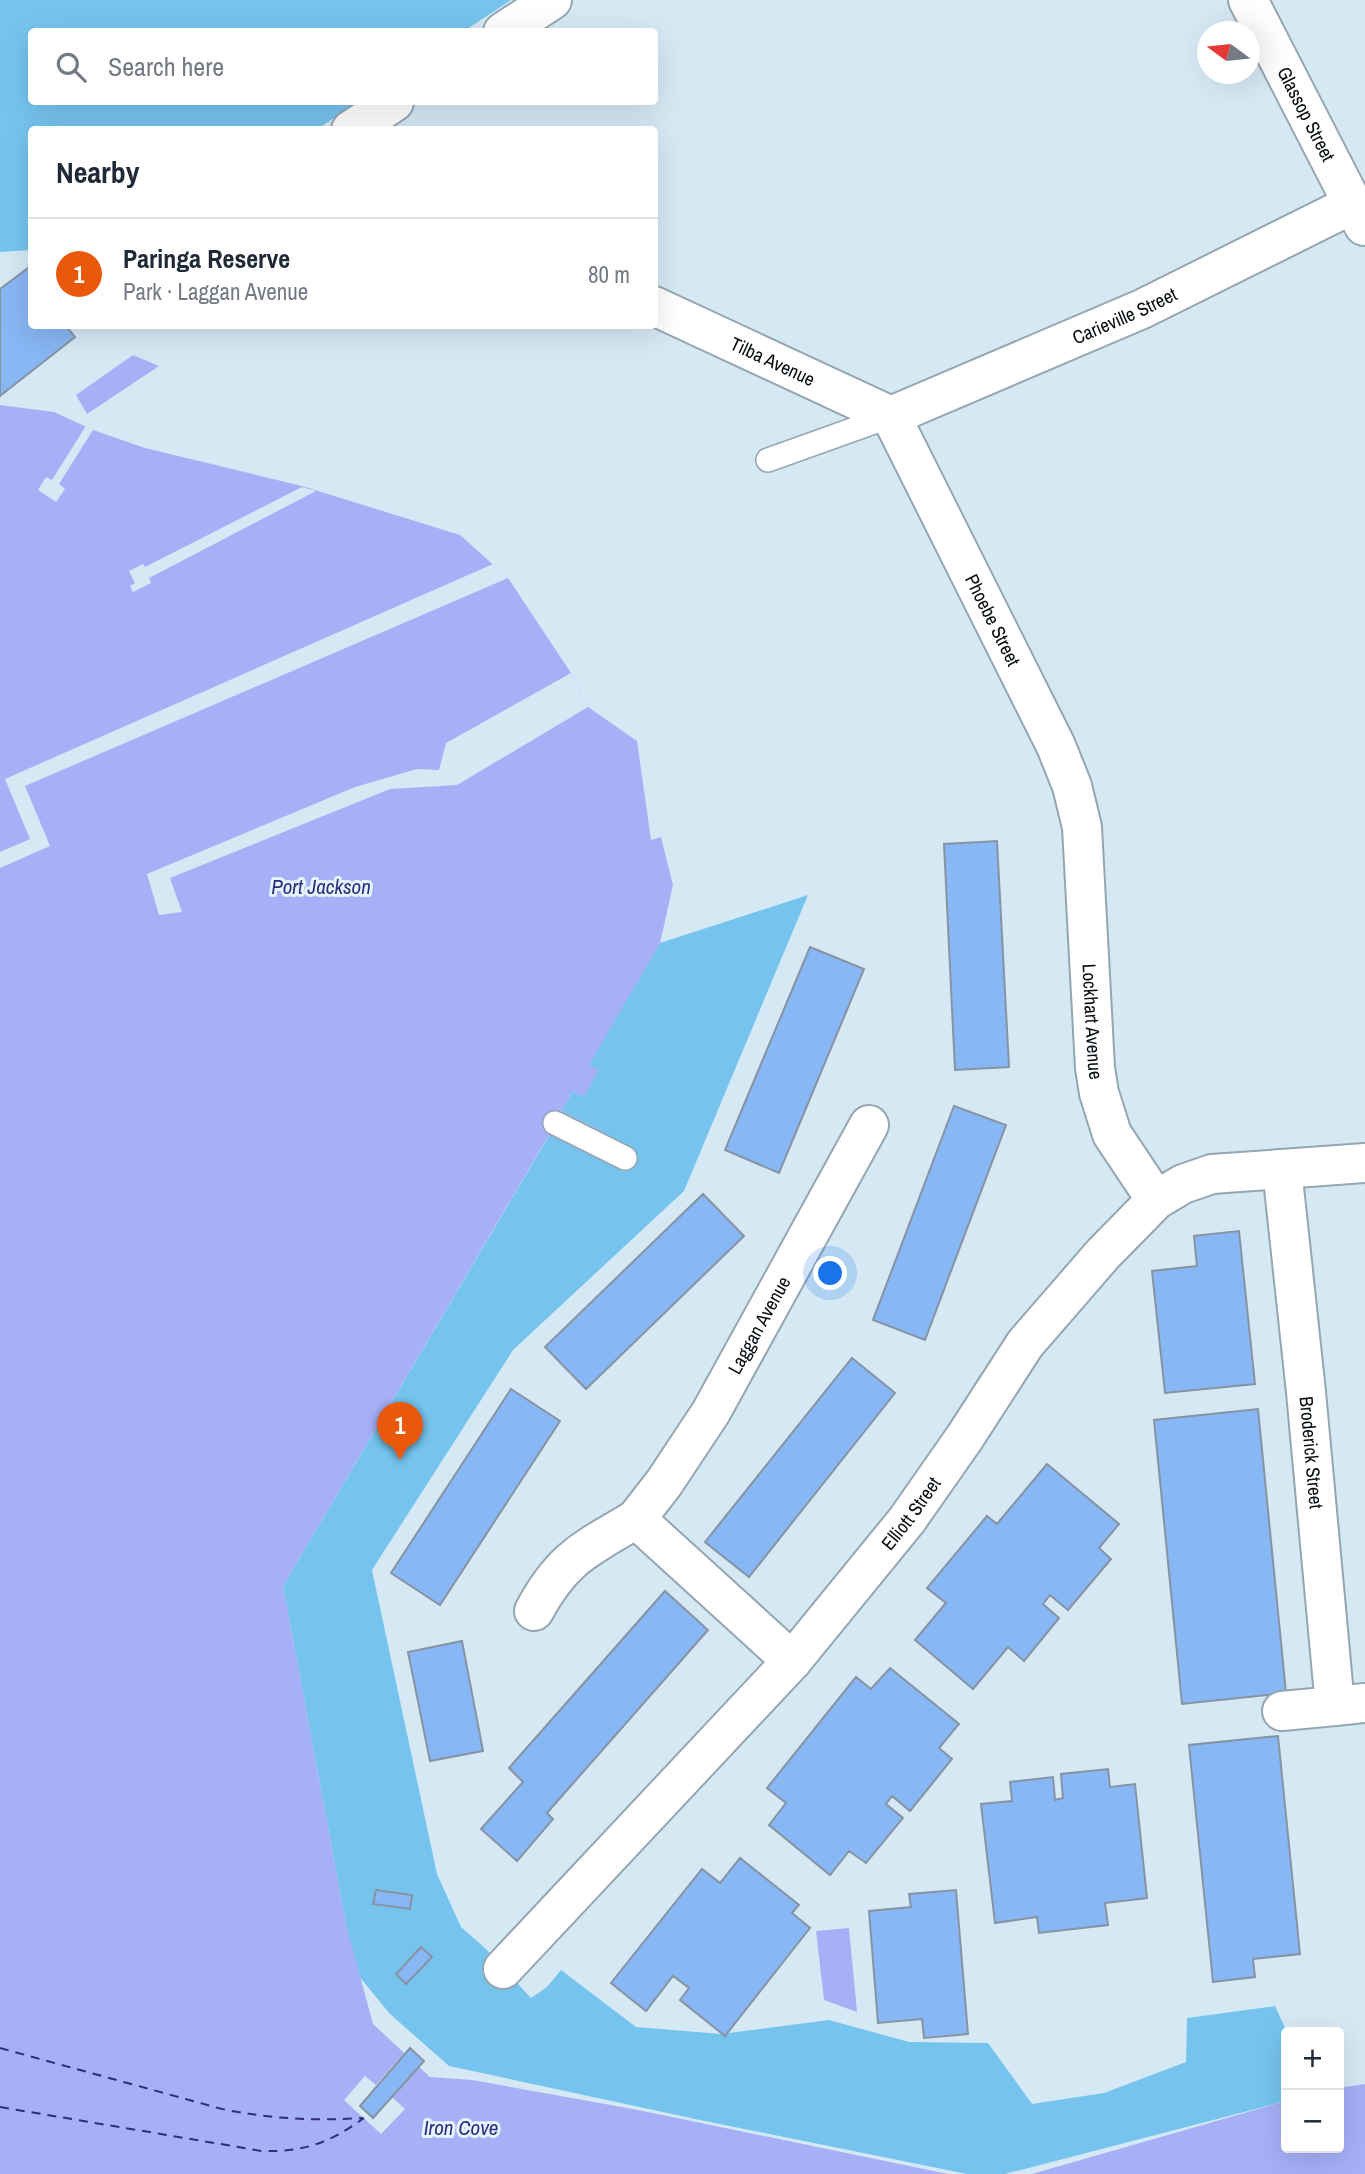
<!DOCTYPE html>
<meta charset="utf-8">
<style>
:root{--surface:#fff;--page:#f6f6f7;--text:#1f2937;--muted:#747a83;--line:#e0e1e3;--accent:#ea580c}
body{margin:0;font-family:"Archivo Narrow",sans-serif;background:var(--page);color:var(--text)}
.controls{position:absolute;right:21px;bottom:21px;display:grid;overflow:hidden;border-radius:7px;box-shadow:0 7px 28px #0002}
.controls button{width:63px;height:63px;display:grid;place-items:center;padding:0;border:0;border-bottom:2px solid var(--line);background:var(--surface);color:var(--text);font:35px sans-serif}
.compass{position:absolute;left:1197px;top:21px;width:63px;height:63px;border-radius:50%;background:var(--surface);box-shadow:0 7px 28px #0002;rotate:285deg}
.you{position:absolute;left:831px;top:1274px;width:24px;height:24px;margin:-18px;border:5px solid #fff;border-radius:50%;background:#1a73e8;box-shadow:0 0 0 10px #1a73e833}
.badge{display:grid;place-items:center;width:46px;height:46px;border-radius:50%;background:var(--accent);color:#fff;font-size:23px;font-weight:700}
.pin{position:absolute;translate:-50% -58px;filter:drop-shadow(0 2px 4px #0008)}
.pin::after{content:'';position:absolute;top:37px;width:24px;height:21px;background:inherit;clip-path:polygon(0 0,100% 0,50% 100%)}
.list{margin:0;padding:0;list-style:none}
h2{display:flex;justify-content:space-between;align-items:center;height:91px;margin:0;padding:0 28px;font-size:30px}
h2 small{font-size:23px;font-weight:400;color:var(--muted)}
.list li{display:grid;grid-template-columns:46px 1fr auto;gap:21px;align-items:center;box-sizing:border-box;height:112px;padding:0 28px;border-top:2px solid var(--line)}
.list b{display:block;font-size:26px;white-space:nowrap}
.list p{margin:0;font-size:23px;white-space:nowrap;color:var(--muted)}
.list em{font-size:23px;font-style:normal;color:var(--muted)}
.icon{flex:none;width:38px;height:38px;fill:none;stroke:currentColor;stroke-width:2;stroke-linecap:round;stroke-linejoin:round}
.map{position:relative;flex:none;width:1365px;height:2174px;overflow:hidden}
.search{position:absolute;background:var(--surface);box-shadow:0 7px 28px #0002;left:28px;top:28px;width:630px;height:77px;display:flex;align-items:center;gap:18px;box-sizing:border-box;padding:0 24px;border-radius:7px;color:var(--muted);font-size:26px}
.panel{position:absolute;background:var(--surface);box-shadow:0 7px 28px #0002;left:28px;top:126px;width:630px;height:203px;border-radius:7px}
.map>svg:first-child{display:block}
.green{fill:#76c4ee}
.water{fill:#a5b0f7}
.pier{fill:#d5e9f5}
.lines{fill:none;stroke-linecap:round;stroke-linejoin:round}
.ferry{stroke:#2e2d7e;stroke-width:2;stroke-dasharray:9 7;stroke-linecap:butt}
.building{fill:#88b7f5;stroke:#8793a2;stroke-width:2}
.service-casing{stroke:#94a6b1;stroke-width:26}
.minor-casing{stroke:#94a6b1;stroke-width:42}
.service{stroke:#fff;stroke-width:23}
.minor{stroke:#fff;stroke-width:38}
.labels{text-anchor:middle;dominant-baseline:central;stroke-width:6;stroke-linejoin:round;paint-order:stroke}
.street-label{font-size:19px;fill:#080e12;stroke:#e5f5ff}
.water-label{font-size:21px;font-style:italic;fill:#2e2d7e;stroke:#e5f5ff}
</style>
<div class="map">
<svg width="1365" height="2174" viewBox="0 0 1365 2174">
<rect width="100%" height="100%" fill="#d5e9f5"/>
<path class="green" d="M 0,0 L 511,0 L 464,31 L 32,32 L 32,102 L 359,102 L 317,129 L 32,130 L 31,250 L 0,252 Z
M 808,895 L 684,1191 L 513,1350 L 372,1570 L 437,1874 L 461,1927 L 486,1949 L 531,1998 L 547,1987 L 561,1970 L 636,2027 L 721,2034 L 829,2020 L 909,2042 L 988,2043 L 1032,2104 L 1104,2093 L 1186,2062 L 1187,2018 L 1275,2006 L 1287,2032 L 1286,2101 L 1005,2174 L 967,2174 L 700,2120 L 449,2066 L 390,2014 L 358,1975 L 346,1924 L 283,1586 L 550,1134 L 589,1154 L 601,1131 L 561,1111 L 573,1091 L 578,1094 L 588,1065 L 660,943 Z"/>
<path class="water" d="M 133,355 L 159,366 L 87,414 L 76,395 Z
M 0,405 L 54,412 L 93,430 L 145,448 L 302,486 L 460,535 L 508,578 L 571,673 L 588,707 L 637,741 L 651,840 L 661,837 L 673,885 L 660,943 L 589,1065 L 599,1070 L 584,1097 L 573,1091 L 561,1111 L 601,1131 L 589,1154 L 549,1135 L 283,1586 L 346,1924 L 373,2024 L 430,2077 L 472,2080 L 638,2110 L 948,2174 L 0,2174 Z
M 849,1928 L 857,2012 L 824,2000 L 816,1931 Z
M 1365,2084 L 1365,2174 L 1032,2174 L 1286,2101 L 1286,2148 L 1339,2148 L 1339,2088 Z"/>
<path class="pier" d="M 86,426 L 93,430 L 59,484 L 65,489 L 56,502 L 38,490 L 46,477 L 52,480 Z
M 302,487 L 316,491 L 149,578 L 151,583 L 133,592 L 130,586 L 135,583 L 129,571 L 143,564 L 145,567 Z
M 493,564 L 508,578 L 25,786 L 50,846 L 0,868 L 0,852 L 30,839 L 5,779 Z
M 571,673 L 588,707 L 457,785 L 390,789 L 170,878 L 182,912 L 159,915 L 147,874 L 355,787 L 417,769 L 439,770 L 446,743 Z
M 406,2051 L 421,2065 L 392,2097 L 405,2109 L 381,2134 L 344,2100 L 365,2076 L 376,2085 Z"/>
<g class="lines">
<path class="ferry" d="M 0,2048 L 222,2109 C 271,2119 313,2121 363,2118
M 0,2107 L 262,2151 C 305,2152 329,2143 364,2118"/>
</g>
<path class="building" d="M 32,265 L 32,326 L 66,326 L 75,337 L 0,396 L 0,289 Z
M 997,841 L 1009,1067 L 955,1070 L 944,844 Z
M 810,947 L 864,969 L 779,1173 L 725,1150 Z
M 954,1106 L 1006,1125 L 925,1340 L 873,1320 Z
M 703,1194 L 744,1236 L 586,1389 L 545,1347 Z
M 1239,1231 L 1255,1384 L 1165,1393 L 1152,1271 L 1197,1266 L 1194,1236 Z
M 852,1358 L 895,1393 L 749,1577 L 705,1542 Z
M 511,1389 L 560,1421 L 440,1605 L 391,1573 Z
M 1258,1409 L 1286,1693 L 1182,1704 L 1154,1420 Z
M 1047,1464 L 1119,1524 L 1099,1548 L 1111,1559 L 1068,1610 L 1050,1595 L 1043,1604 L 1059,1618 L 1024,1661 L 1008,1647 L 973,1689 L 915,1640 L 946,1603 L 927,1588 L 987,1516 L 997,1524 Z
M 665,1591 L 708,1630 L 547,1813 L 553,1819 L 517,1861 L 481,1829 L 523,1782 L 509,1768 Z
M 462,1641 L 483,1751 L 430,1761 L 408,1652 Z
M 890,1668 L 959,1724 L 939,1748 L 952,1759 L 910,1811 L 892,1796 L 886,1804 L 903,1818 L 866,1863 L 849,1851 L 830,1875 L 769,1825 L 786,1803 L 767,1788 L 856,1677 L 871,1689 Z
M 1278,1736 L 1300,1954 L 1253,1959 L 1255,1977 L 1213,1982 L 1189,1745 Z
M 1108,1769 L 1110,1787 L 1135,1784 L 1147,1898 L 1105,1903 L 1108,1925 L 1039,1933 L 1037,1917 L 995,1923 L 981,1804 L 1012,1801 L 1010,1782 L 1053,1777 L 1055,1800 L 1063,1798 L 1061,1774 Z
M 740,1858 L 799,1905 L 792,1913 L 810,1928 L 725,2036 L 680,2000 L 689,1988 L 673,1976 L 646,2011 L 611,1983 L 702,1869 L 720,1883 Z
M 376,1890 L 412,1895 L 410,1909 L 373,1904 Z
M 956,1890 L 968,2034 L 924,2038 L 922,2019 L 878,2023 L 869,1911 L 911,1907 L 909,1894 Z
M 421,1947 L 432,1957 L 406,1984 L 396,1974 Z
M 410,2048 L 424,2061 L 373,2118 L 360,2106 Z"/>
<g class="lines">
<defs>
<path id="service" d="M 768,460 L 891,416
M 555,1123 L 625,1158"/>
<g id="minor">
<path id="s1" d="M 1248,0 L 1364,226"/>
<path d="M 503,32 L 552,0"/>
<path d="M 351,130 L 394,102"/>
<path id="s2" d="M 654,306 L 891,416"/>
<path id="s3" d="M 891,416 L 1056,746 L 1072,786 L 1082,827 L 1095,1068 L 1099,1093 L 1112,1134 L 1156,1200"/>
<path id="s4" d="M 891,416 L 1142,309 L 1353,204"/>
<path id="s5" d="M 1282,1169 L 1306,1392 L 1335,1706 L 1365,1703"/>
<path d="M 534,1611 C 563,1557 586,1549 636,1519"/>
<path id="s6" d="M 792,1661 L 636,1519 L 664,1483 L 711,1412 L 869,1125"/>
<path d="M 1282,1711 L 1335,1706"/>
<path id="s7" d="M 503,1969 L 792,1661 L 907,1520 L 965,1437 L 1025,1344 L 1103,1254 L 1156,1200 L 1183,1184 L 1212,1174 L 1365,1163"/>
</g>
</defs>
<use href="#service" class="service-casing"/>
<use href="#minor" class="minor-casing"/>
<use href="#service" class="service"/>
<use href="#minor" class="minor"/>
</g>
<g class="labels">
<g class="street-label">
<text stroke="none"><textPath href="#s1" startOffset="128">Glassop Street</textPath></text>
<text stroke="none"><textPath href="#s4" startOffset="254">Carieville Street</textPath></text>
<text stroke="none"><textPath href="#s2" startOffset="131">Tilba Avenue</textPath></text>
<text stroke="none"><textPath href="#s3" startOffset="228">Phoebe Street</textPath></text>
<text stroke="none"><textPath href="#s3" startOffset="649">Lockhart Avenue</textPath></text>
<text stroke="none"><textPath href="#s6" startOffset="441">Laggan Avenue</textPath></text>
<text stroke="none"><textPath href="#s5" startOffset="285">Broderick Street</textPath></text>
<text stroke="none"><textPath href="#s7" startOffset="612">Elliott Street</textPath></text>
</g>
<g class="water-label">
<text x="321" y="886">Port Jackson</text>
<text x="461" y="2127">Iron Cove</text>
</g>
</g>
</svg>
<div class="controls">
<button>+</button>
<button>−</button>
</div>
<svg class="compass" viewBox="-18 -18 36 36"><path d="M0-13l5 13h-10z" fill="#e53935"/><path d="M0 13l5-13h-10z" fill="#747a83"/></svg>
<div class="you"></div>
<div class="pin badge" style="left:400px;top:1460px">1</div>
<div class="search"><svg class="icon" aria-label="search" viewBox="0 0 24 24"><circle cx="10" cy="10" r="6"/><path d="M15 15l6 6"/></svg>Search here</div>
<section class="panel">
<h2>Nearby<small></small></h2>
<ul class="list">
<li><span class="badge">1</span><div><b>Paringa Reserve</b><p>Park · Laggan Avenue</p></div><em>80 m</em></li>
</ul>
</section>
</div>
